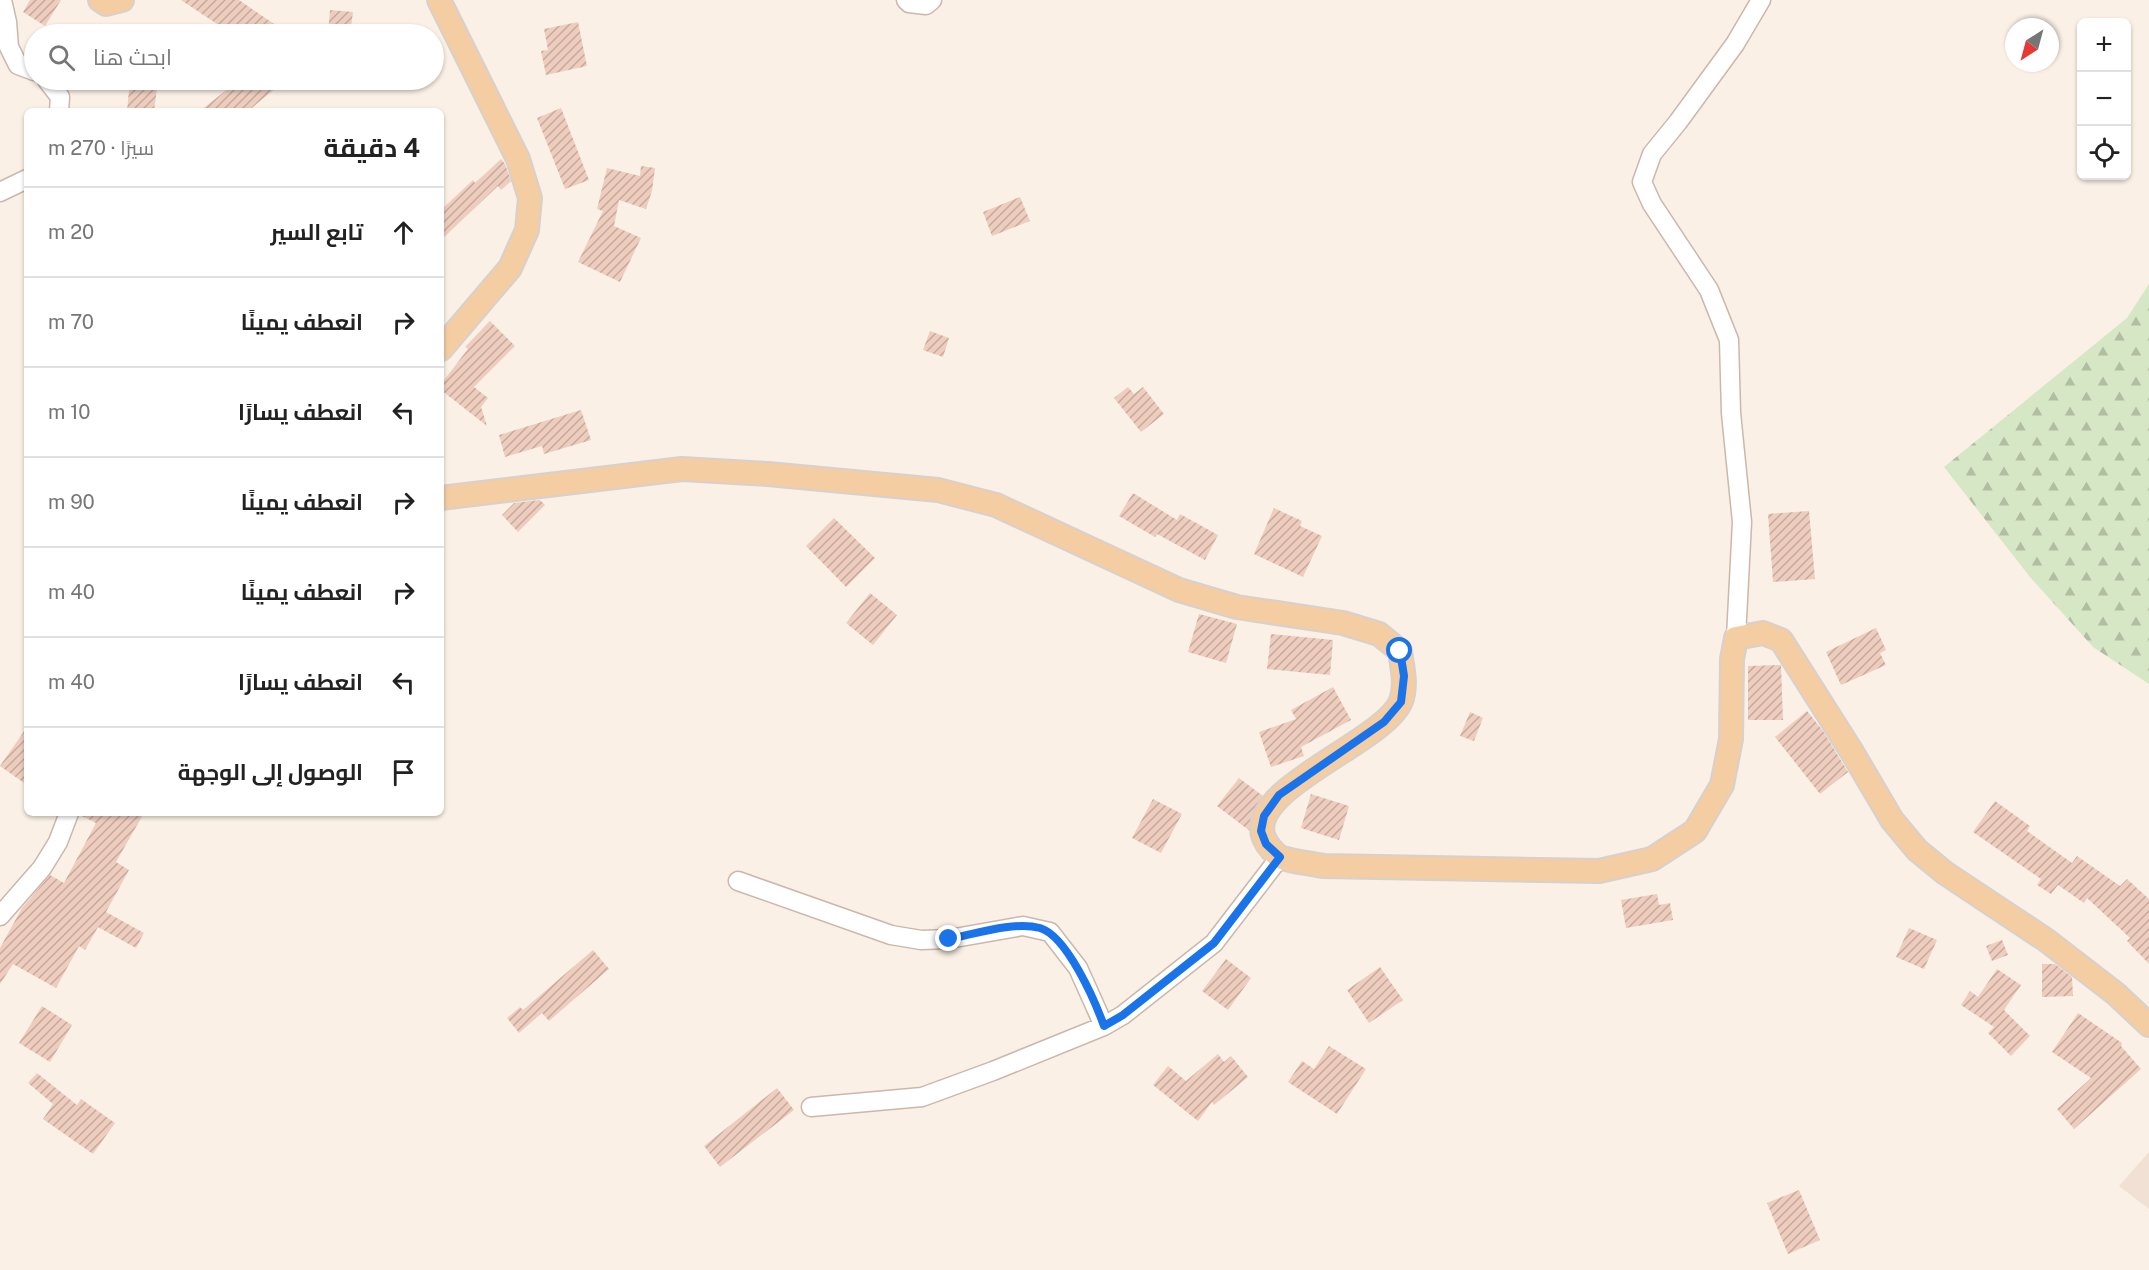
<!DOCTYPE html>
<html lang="ar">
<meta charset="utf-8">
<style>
:root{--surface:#fff;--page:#f6f6f6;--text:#222;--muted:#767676;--line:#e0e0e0}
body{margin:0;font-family:"Public Sans",Cairo,sans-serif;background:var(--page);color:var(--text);direction:rtl}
.controls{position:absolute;right:18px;top:18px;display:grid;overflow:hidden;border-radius:9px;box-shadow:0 2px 4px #0004}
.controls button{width:54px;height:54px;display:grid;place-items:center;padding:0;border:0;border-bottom:2px solid var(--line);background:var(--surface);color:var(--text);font:30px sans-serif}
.compass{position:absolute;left:2005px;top:18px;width:54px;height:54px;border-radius:50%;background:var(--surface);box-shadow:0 2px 4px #0004;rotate:216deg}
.stop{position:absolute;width:18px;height:18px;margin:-14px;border:4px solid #1a73e8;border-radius:50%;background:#fff}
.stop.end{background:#1a73e8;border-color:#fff;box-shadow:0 2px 6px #0008}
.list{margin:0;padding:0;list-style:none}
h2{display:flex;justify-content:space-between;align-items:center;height:78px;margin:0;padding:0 24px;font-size:26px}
h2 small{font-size:20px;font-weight:400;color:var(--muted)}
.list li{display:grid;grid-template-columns:39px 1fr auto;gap:18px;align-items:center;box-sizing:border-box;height:90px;padding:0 24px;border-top:2px solid var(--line)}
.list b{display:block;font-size:22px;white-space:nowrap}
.list em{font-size:20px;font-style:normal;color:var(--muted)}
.icon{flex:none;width:33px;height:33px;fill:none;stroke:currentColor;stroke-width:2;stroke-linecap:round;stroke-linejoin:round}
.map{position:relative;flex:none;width:2149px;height:1270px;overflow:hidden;direction:ltr}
.search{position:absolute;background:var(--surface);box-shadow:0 2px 4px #0004;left:24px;top:24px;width:420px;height:66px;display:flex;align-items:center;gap:15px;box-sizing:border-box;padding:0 21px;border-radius:33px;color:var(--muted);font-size:22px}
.panel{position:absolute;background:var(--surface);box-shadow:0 2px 4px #0004;left:24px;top:108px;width:420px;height:708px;border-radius:9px;direction:rtl}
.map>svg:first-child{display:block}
.residential{fill:#f1e1d4}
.forest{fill:url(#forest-firs)}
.building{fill:url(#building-hatch)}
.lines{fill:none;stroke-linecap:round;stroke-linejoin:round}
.minor-casing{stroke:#cbb7ac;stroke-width:21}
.major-casing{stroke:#d7d0cd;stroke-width:26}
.minor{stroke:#fff;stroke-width:18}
.major{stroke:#f4cda3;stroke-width:22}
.route{stroke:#1a73e8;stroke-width:8}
</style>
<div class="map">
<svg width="2149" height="1270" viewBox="0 0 2149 1270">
<defs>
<pattern id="forest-firs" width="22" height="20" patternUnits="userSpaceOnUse" patternTransform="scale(1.5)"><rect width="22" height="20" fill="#d6e7c5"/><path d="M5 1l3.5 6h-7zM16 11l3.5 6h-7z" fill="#b2bea2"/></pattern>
<pattern id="building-hatch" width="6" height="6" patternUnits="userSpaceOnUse" patternTransform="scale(1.5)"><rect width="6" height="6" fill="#eecdbf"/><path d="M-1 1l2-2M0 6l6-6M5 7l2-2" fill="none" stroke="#c5a99d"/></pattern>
</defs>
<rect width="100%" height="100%" fill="#faf0e5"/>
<path class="residential" d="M 2149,1152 L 2149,1209 L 2119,1186 Z"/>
<path class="forest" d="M 2149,284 L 2149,684 L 2093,647 L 2030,577 L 1944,467 L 2127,318 Z"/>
<path class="building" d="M 30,0 L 61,0 L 45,26 L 23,12 Z
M 181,0 L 239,0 L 274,24 L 267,34 L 232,34 Z
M 330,10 L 353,12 L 350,34 L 328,34 Z
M 578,22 L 587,66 L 546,75 L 541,51 L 548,50 L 544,29 Z
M 130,80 L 158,80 L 154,111 L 127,111 Z
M 239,80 L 286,80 L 248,111 L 200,111 Z
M 561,108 L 589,180 L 565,189 L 537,118 Z
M 501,159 L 505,164 L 511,181 L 501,190 L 498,186 L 441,240 L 441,210 L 473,180 L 475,183 Z
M 641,166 L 655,168 L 652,191 L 646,209 L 619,200 L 614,226 L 641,238 L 620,282 L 578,262 L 603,211 L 597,209 L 607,168 L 640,176 Z
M 1020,197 L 1030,221 L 992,236 L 983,212 Z
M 490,321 L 515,346 L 474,387 L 488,398 L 481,407 L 487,426 L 441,390 L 441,384 L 468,349 L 465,347 Z
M 930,331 L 949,338 L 943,357 L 923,350 Z
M 1128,387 L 1134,394 L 1143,387 L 1164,414 L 1141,432 L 1114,398 Z
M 581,410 L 591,440 L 544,454 L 542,446 L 505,457 L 499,435 Z
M 1133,493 L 1177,520 L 1180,514 L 1218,535 L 1205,560 L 1157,534 L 1155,537 L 1119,516 Z
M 540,500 L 545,505 L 518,532 L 502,515 L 514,503 Z
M 1274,508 L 1302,521 L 1300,526 L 1322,536 L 1303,577 L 1254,554 Z
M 1809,511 L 1815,579 L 1773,582 L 1768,514 Z
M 834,518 L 875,558 L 846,587 L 806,546 Z
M 870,593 L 897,615 L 873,645 L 846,623 Z
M 1199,614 L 1237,624 L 1226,663 L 1188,652 Z
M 1876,628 L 1886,650 L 1880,653 L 1886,665 L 1841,685 L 1826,652 Z
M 1271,634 L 1333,640 L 1330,675 L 1267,669 Z
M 1781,665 L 1783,720 L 1748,720 L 1748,666 Z
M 1333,687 L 1351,720 L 1301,747 L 1304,756 L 1271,767 L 1259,732 L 1296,719 L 1291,710 Z
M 1807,711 L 1823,731 L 1848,772 L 1820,794 L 1775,737 Z
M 1470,712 L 1483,718 L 1474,741 L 1460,736 Z
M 27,727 L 27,785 L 0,766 Z
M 1239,778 L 1263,796 L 1252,813 L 1250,831 L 1217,806 Z
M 1311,794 L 1349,806 L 1339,840 L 1301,828 Z
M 1153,799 L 1182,814 L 1161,853 L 1132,838 Z
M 1995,801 L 2030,826 L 2027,831 L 2072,863 L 2077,856 L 2120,886 L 2127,879 L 2149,899 L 2149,964 L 2127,941 L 2130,938 L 2087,898 L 2084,903 L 2058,885 L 2051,894 L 2037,885 L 2041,879 L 1973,832 Z
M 80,813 L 144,813 L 116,862 L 129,870 L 106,912 L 144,933 L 136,948 L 98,927 L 85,950 L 79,946 L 56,988 L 13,964 L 0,984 L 0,948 L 22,908 L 50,875 L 64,883 L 96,823 L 80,815 Z
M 1657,894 L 1659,905 L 1670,903 L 1673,920 L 1626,928 L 1621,900 Z
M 1909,928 L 1937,940 L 1924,969 L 1896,957 Z
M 2002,940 L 2008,955 L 1992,961 L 1986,946 Z
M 593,950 L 609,969 L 549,1021 L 542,1013 L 519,1033 L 507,1018 L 520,1007 L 523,1010 Z
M 1226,959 L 1251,978 L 1228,1010 L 1202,991 Z
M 2042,964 L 2055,964 L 2072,977 L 2073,996 L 2042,997 Z
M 1380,967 L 1403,1000 L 1369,1023 L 1347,990 Z
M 1997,969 L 2021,985 L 2004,1010 L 2030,1036 L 2011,1056 L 1988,1033 L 1994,1027 L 1961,1005 L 1970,991 L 1978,997 Z
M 42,1006 L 72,1025 L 50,1062 L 19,1043 Z
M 2078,1013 L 2122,1043 L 2121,1046 L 2141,1069 L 2074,1129 L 2057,1109 L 2091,1078 L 2052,1052 Z
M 1329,1046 L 1366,1069 L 1337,1114 L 1288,1082 L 1302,1061 L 1314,1069 Z
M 1218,1054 L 1224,1062 L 1231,1056 L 1248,1077 L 1214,1105 L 1212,1102 L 1198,1121 L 1153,1085 L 1168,1066 L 1186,1081 Z
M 37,1073 L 77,1105 L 81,1099 L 115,1123 L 93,1154 L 43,1119 L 53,1104 L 28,1083 Z
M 777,1088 L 794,1110 L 720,1167 L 704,1146 Z
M 1799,1190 L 1820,1240 L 1788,1254 L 1767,1203 Z"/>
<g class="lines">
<defs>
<path id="minor" d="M 2,0 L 7,22 L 9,47 L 18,65 L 34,71
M 906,0 L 909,3 L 926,5 L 932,0
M 47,80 L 60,97 L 59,111
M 0,192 L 27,179
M 1736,638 L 1742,522 L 1731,413 L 1729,340 L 1709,290 L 1652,204 L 1642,182 L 1652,154 L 1678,122 L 1735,44 L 1761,0
M 738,881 L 891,935 L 921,940 L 949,939 L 1023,926 L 1050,932 L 1078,968 L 1104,1026
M 0,916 L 42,868 L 58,842 L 69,813
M 811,1107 L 922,1097 L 993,1071 L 1104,1026 L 1123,1015 L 1214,943 L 1280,857"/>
<path id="major" d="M 100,0 L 106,4 L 122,0
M 439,0 L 518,159 L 530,198 L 527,230 L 510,268 L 441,349
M 441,498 L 682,469 L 768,474 L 938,490 L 996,505 L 1179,590 L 1237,607 L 1343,623 L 1379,634 L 1400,651 C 1402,666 1407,685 1401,701 C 1385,742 1244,789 1264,838 C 1267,845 1275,855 1282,858 C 1295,862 1309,863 1323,866 L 1599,871 L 1652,859 L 1695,831 L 1722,785 L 1731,739 L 1732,659 L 1736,638 L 1763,633 L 1781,640 L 1852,752 L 1892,820 L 1917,850 L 1945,873 L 2046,940 L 2116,994 L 2149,1025"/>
</defs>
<use href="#minor" class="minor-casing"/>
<use href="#major" class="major-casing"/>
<use href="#minor" class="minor"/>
<use href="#major" class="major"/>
</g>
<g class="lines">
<path class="route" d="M 949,939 C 975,934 1014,921 1040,928 C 1067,936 1095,1001 1104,1026 L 1123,1015 L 1214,943 L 1280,857 L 1266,844 L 1261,831 L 1264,816 L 1279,795 L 1384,722 L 1401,702 L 1404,676 L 1400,651"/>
</g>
</svg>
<div class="controls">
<button>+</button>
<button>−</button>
<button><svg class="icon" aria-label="locate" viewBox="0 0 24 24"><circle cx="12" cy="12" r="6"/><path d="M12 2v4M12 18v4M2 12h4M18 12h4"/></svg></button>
</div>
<svg class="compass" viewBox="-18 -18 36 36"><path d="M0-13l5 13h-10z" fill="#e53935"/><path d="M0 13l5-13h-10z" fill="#767676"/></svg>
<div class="stop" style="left:1400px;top:651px"></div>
<div class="stop end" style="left:949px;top:939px"></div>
<div class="search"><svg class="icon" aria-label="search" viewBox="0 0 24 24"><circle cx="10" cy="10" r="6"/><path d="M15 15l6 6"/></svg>ابحث هنا</div>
<section class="panel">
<h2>4 دقيقة<small>سيرًا · 270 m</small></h2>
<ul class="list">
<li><svg class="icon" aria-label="ahead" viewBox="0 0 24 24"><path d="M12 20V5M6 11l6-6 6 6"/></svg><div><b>تابع السير</b></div><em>20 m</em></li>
<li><svg class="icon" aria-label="right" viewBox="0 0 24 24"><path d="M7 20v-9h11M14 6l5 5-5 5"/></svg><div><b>انعطف يمينًا</b></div><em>70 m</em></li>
<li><svg class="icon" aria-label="left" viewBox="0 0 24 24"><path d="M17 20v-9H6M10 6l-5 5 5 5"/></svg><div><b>انعطف يسارًا</b></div><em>10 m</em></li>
<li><svg class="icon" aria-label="right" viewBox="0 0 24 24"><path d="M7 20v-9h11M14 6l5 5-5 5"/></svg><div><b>انعطف يمينًا</b></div><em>90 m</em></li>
<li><svg class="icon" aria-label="right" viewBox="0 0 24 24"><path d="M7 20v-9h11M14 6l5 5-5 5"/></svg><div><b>انعطف يمينًا</b></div><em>40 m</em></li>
<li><svg class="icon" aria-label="left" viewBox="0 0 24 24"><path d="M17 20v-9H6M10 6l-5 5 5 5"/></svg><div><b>انعطف يسارًا</b></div><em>40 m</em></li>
<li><svg class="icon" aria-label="arrive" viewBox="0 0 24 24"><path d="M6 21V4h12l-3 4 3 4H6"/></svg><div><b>الوصول إلى الوجهة</b></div></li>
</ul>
</section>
</div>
